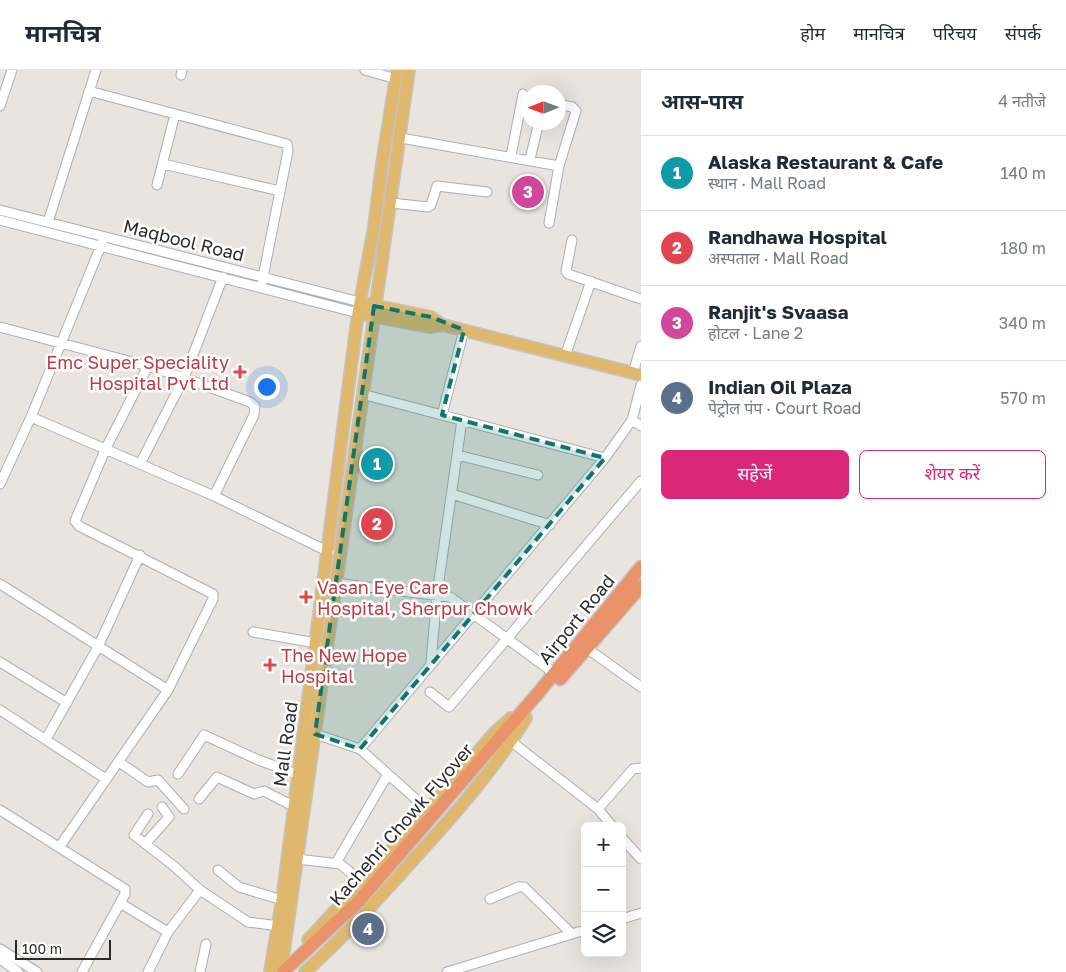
<!DOCTYPE html>
<html lang="hi">
<meta charset="utf-8">
<style>
:root{--surface:#fff;--page:#f6f6f7;--text:#1f2937;--muted:#747a83;--line:#e0e1e3;--accent:#db2777}
body{margin:0;font-family:"Golos Text","Noto Sans Devanagari",sans-serif;background:var(--page);color:var(--text)}
.controls{position:absolute;right:15px;bottom:15px;display:grid;overflow:hidden;border-radius:8px;box-shadow:0 5px 20px #0002}
.controls button{width:45px;height:45px;display:grid;place-items:center;padding:0;border:0;border-bottom:1px solid var(--line);background:var(--surface);color:var(--text);font:25px sans-serif}
.compass{position:absolute;left:521px;top:15px;width:45px;height:45px;border-radius:50%;background:var(--surface);box-shadow:0 5px 20px #0002;rotate:269deg}
.scale{position:absolute;left:15px;bottom:12px;width:96px;box-sizing:border-box;padding-left:5px;border:2px solid #2a2a2a;border-top:0;font-size:14px;line-height:18px;white-space:nowrap;color:#2a2a2a;-webkit-text-stroke:4px #fff;paint-order:stroke}
.you{position:absolute;left:266px;top:316px;width:18px;height:18px;margin:-12px;border:4px solid #fff;border-radius:50%;background:#1a73e8;box-shadow:0 0 0 8px #1a73e833}
.badge{display:grid;place-items:center;width:32px;height:32px;border-radius:50%;background:var(--accent);color:#fff;font-size:16px;font-weight:700}
.pin{position:absolute;translate:-50% -50%;border:2px solid #fff;box-shadow:0 1px 5px #0006}
.list{margin:0;padding:0;list-style:none}
h2{display:flex;justify-content:space-between;align-items:center;height:65px;margin:0;padding:0 20px;font-size:21px}
h2 small{font-size:16px;font-weight:400;color:var(--muted)}
.list li{display:grid;grid-template-columns:32px 1fr auto;gap:15px;align-items:center;box-sizing:border-box;height:75px;padding:0 20px;border-top:1px solid var(--line)}
.list b{display:block;font-size:19px;white-space:nowrap}
.list p{margin:0;font-size:16px;white-space:nowrap;color:var(--muted)}
.list em{font-size:16px;font-style:normal;color:var(--muted)}
.actions{display:flex;gap:10px;padding:15px 20px}
.actions a{flex:1;padding:11px 0;border:1px solid var(--accent);border-radius:8px;text-align:center;font-size:18px;color:var(--accent)}
.actions .main{background:var(--accent);color:#fff}
.icon{flex:none;width:28px;height:28px;fill:none;stroke:currentColor;stroke-width:2;stroke-linecap:round;stroke-linejoin:round}
.map{position:relative;flex:none;width:641px;height:902px;overflow:hidden}
header{display:flex;align-items:center;gap:30px;box-sizing:border-box;height:70px;padding:0 25px;background:var(--surface);border-bottom:1px solid var(--line)}
header strong{font-size:24px}
nav{display:flex;gap:28px;margin-inline-start:auto;font-size:18px}
main{display:flex}
aside{flex:1;background:var(--surface)}
.map>svg:first-child{display:block}
.lines{fill:none;stroke-linecap:round;stroke-linejoin:round}
.minor-casing{stroke:#abaeb5;stroke-width:11}
.major-casing{stroke:#c3c3c3;stroke-width:14}
.highway-casing{stroke:#c3c3c3;stroke-width:15}
.minor{stroke:#fff;stroke-width:9}
.major{stroke:#dfb86e;stroke-width:11}
.highway{stroke:#ea9269;stroke-width:12}
.marked{fill:#0f766e;fill-opacity:0.2;stroke:#0f766e;stroke-width:4;stroke-dasharray:10 6;stroke-linejoin:round}
.health-dot{fill:#e0444e;stroke:#fff;stroke-width:2}
.labels{text-anchor:middle;dominant-baseline:central;stroke-width:5;stroke-linejoin:round;paint-order:stroke}
.street-label{font-size:18px;fill:#2a2a2a;stroke:#fff}
.health-label{font-size:18px;fill:#be3a42;stroke:#fff;text-anchor:start}
</style>
<header>
<strong>मानचित्र</strong>
<nav><a>होम</a><a>मानचित्र</a><a>परिचय</a><a>संपर्क</a></nav>
</header>
<main>
<div class="map">
<svg width="641" height="902" viewBox="0 0 641 902">
<rect width="100%" height="100%" fill="#eae4de"/>
<g class="lines">
<defs>
<path id="minor" d="M 365,0 L 396,9
M 181,5 L 182,0
M 89,21 L 287,74 L 288,81 L 262,212
M 0,36 L 12,0
M 401,68 L 559,96
M 511,86 L 523,24
M 530,89 L 539,52
M 163,94 L 280,121
M 157,115 L 175,44
M 391,133 L 428,137 L 431,135 L 437,116 L 487,122
M 0,140 L 360,232
M 0,150 L 358,243
M 48,152 L 96,0
M 549,153 L 559,96 L 576,41 L 572,37 L 558,34
M 572,170 L 566,201 L 568,204 L 641,229
M 0,257 L 148,296 L 184,308 L 223,207
M 565,286 L 591,211
M 148,296 L 106,378 L 75,451 L 79,456 L 213,524 L 213,529 L 168,620
M 633,303 L 641,276
M 362,324 L 605,388
M 442,345 L 464,260
M 31,347 L 214,426 L 329,482
M 632,350 L 641,356
M 457,385 L 538,405
M 140,394 L 184,308 L 250,332 L 255,336 L 254,345 L 214,426
M 0,414 L 31,347 L 102,173
M 452,424 L 550,455
M 335,513 L 450,527 L 554,603
M 0,514 L 168,620 L 60,776
M 253,562 L 316,573
M 588,579 L 641,617
M 0,592 L 67,633
M 431,592 L 437,524 L 462,350
M 430,622 L 449,637 L 641,411
M 0,640 L 106,709
M 315,664 L 360,679 L 605,388 L 632,350 L 641,315
M 46,669 L 98,577 L 140,485
M 512,672 L 598,739 L 612,756
M 360,679 L 428,740
M 119,692 L 148,712 L 158,710 L 184,739
M 178,704 L 204,665 L 256,689 L 299,705
M 199,729 L 217,707 L 254,724 L 264,721 L 295,737
M 598,739 L 633,699 L 641,698
M 0,740 L 125,819 L 125,824 L 82,902
M 148,744 L 134,765 L 175,797 L 200,820
M 622,768 L 641,789
M 145,774 L 169,747 L 162,737
M 297,789 L 340,794 L 362,812
M 336,793 L 388,704
M 218,800 L 239,817 L 282,830
M 490,829 L 518,817 L 524,817 L 572,864
M 120,833 L 168,862
M 622,849 L 641,843
M 0,879 L 37,902
M 0,889 L 18,902
M 148,902 L 168,862 L 200,820 L 248,852 L 279,856
M 200,902 L 206,874
M 447,902 L 585,860"/>
<path id="major" d="M 368,234 L 431,247 L 443,255 L 641,305
M 367,245 L 430,257 L 443,255
M 308,870 L 428,740 L 495,662 L 511,648
M 270,902 L 282,830 L 358,243 L 374,157 L 382,94 L 397,0
M 281,902 L 409,0
M 305,902 C 344,867 379,828 414,789 C 454,745 494,700 526,648"/>
<path id="highway" d="M 560,609 L 641,516
M 283,902 L 359,831 L 539,622 L 641,497"/>
</defs>
<use href="#minor" class="minor-casing"/>
<use href="#major" class="major-casing"/>
<use href="#highway" class="highway-casing"/>
<use href="#minor" class="minor"/>
<use href="#major" class="major"/>
<use href="#highway" class="highway"/>
</g>
<path class="marked" d="M 374,236 L 431,247 L 464,260 L 442,345 L 605,388 L 360,679 L 315,664 Z"/>
<g class="health-dot">
<path d="M237.5 294.5h5v5h5v5h-5v5h-5v-5h-5v-5h5z"/>
<path d="M303.5 519.5h5v5h5v5h-5v5h-5v-5h-5v-5h5z"/>
<path d="M267.5 587.5h5v5h5v5h-5v5h-5v-5h-5v-5h5z"/>
</g>
<g class="labels">
<g class="street-label">
<text transform="translate(184 170) rotate(14)">Maqbool Road</text>
<text transform="translate(576 549) rotate(-51)">Airport Road</text>
<text transform="translate(285 674) rotate(-82)">Mall Road</text>
<text transform="translate(401 754) rotate(-49)">Kachehri Chowk Flyover</text>
</g>
<g class="health-label">
<text x="229" y="292" text-anchor="end">Emc Super Speciality<tspan x="229" dy="21">Hospital Pvt Ltd</tspan></text>
<text x="317" y="517">Vasan Eye Care<tspan x="317" dy="21">Hospital, Sherpur Chowk</tspan></text>
<text x="281" y="585">The New Hope<tspan x="281" dy="21">Hospital</tspan></text>
</g>
</g>
</svg>
<div class="controls">
<button>+</button>
<button>−</button>
<button><svg class="icon" aria-label="layers" viewBox="0 0 24 24"><path d="M12 4l9 5-9 5-9-5zM3 14l9 5 9-5"/></svg></button>
</div>
<svg class="compass" viewBox="-18 -18 36 36"><path d="M0-13l5 13h-10z" fill="#e53935"/><path d="M0 13l5-13h-10z" fill="#747a83"/></svg>
<div class="scale">100 m</div>
<div class="you"></div>
<div class="pin badge" style="left:377px;top:394px;background:#0f9aa8">1</div>
<div class="pin badge" style="left:377px;top:454px;background:#e0444e">2</div>
<div class="pin badge" style="left:528px;top:122px;background:#d1479c">3</div>
<div class="pin badge" style="left:368px;top:859px;background:#5c6f8a">4</div>
</div>
<aside>
<h2>आस-पास<small>4 नतीजे</small></h2>
<ul class="list">
<li><span class="badge" style="background:#0f9aa8">1</span><div><b>Alaska Restaurant &amp; Cafe</b><p>स्थान · Mall Road</p></div><em>140 m</em></li>
<li><span class="badge" style="background:#e0444e">2</span><div><b>Randhawa Hospital</b><p>अस्पताल · Mall Road</p></div><em>180 m</em></li>
<li><span class="badge" style="background:#d1479c">3</span><div><b>Ranjit's Svaasa</b><p>होटल · Lane 2</p></div><em>340 m</em></li>
<li><span class="badge" style="background:#5c6f8a">4</span><div><b>Indian Oil Plaza</b><p>पेट्रोल पंप · Court Road</p></div><em>570 m</em></li>
</ul>
<div class="actions"><a class="main">सहेजें</a><a>शेयर करें</a></div>
</aside>
</main>
